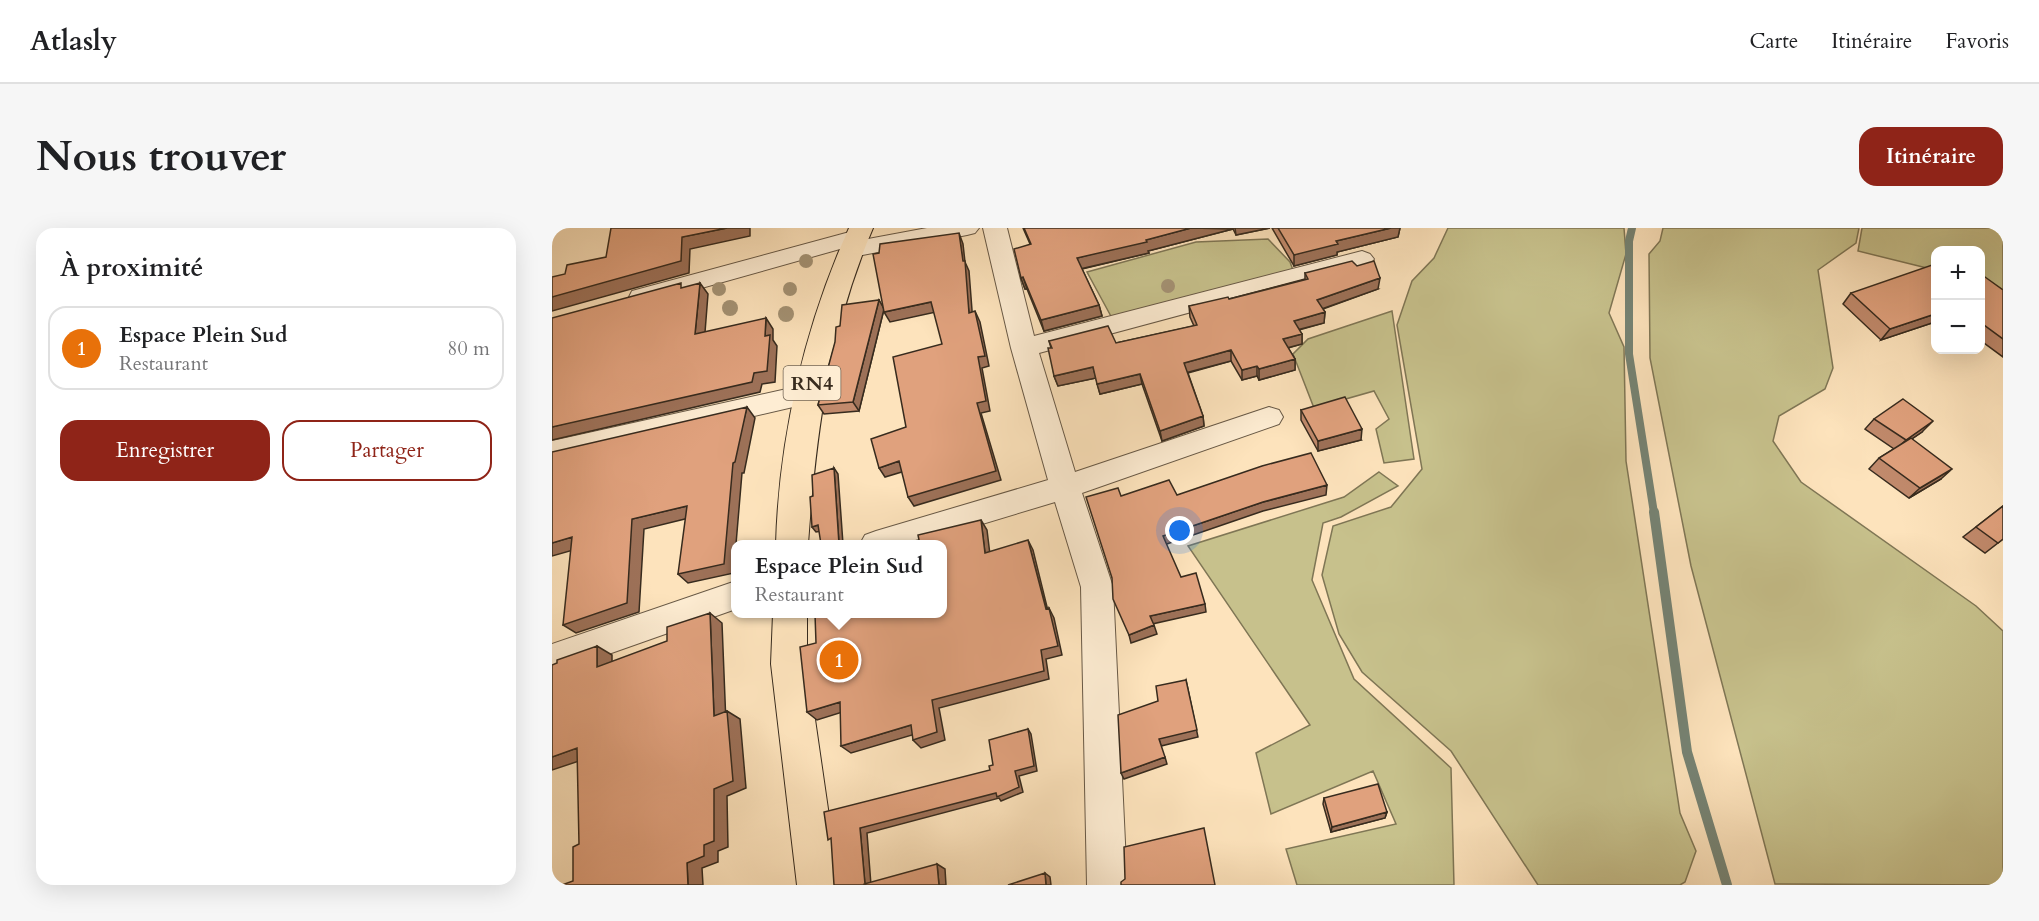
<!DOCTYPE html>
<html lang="fr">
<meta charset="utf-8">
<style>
:root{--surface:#fff;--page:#f6f6f6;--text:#202124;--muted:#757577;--line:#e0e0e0;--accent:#8f2418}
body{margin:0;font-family:Cardo,serif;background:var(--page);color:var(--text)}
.controls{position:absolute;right:18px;top:18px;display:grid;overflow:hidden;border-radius:12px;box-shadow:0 6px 24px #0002}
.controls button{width:54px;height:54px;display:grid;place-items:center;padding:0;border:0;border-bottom:2px solid var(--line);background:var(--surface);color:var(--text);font:30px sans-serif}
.you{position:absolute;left:628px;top:303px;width:21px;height:21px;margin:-15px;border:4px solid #fff;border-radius:50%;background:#1a73e8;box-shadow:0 0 0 9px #1a73e833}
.badge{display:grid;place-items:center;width:39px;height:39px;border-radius:50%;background:var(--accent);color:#fff;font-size:20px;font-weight:700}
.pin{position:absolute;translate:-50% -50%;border:3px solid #fff;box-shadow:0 2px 6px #0006}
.popup{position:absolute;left:179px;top:312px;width:216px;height:78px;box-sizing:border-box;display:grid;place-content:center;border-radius:12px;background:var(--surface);filter:drop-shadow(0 2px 4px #0005);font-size:20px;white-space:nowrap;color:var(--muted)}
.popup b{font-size:22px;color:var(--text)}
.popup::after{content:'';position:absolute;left:50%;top:100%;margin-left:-12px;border:12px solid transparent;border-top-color:var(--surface)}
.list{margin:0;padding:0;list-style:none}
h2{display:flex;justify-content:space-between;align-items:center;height:78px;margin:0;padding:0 24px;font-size:26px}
h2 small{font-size:20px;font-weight:400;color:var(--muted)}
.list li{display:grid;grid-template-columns:39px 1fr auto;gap:18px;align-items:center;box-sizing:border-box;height:84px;margin:0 12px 12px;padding:0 12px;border:2px solid var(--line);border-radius:18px}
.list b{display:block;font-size:22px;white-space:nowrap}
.list p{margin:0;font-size:20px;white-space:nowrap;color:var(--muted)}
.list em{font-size:20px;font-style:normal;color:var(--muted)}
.actions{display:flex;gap:12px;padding:18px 24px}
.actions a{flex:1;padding:14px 0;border:2px solid var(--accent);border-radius:18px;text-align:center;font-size:21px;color:var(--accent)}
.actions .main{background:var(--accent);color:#fff}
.map{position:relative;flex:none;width:1451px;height:657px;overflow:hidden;border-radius:18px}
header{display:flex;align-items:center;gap:36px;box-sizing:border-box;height:84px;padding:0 30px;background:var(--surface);border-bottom:2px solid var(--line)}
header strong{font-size:28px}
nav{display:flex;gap:33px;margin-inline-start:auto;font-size:21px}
.intro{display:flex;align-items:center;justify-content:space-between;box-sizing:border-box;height:144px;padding:0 36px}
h1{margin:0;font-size:42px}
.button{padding:15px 27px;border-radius:18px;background:var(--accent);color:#fff;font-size:21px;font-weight:700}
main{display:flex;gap:36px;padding:0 36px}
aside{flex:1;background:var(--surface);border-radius:18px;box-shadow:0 6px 24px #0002}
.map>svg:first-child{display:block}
.green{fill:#c7c18c;stroke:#7f7655;stroke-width:1.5}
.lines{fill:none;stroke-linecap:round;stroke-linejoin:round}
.stream-far1{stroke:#758374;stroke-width:8}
.stream{stroke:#758374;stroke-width:10}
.minor-casing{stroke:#685946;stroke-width:2}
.highway-casing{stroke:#372b1e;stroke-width:2}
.minor{fill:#feedd3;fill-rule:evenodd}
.highway{fill:#fde3bc;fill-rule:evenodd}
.tree{fill:#a49274}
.wall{fill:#c18a6c;stroke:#372b1e;stroke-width:1.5}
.shaded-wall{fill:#9d7158;stroke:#372b1e;stroke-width:1.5}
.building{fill:#e0a17d;stroke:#372b1e;stroke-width:1.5}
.labels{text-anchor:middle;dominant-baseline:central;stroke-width:4.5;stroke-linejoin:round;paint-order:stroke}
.shield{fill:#feedd3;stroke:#736554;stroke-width:1.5}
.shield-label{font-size:20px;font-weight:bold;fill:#372b1e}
</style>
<header>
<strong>Atlasly</strong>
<nav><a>Carte</a><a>Itinéraire</a><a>Favoris</a></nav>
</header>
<div class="intro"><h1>Nous trouver</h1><a class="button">Itinéraire</a></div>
<main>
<aside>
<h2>À proximité<small></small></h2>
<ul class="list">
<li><span class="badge" style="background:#e8710a">1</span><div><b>Espace Plein Sud</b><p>Restaurant</p></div><em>80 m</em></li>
</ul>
<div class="actions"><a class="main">Enregistrer</a><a>Partager</a></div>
</aside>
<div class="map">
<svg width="1451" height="657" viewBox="0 0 1451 657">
<rect width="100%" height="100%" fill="#fde3bc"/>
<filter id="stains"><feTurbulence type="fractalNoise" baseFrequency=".00333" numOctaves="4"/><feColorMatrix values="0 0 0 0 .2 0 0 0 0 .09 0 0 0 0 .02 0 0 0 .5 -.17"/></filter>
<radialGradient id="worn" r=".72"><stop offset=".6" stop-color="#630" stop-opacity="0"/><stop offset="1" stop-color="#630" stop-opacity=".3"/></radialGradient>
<path class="green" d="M 896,0 L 1072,0 L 1074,26 L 1057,85 L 1072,119 L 1074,233 L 1128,585 L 1144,623 L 1133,654 L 1128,657 L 986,657 L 899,523 L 810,444 L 787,406 L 770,347 L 781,298 L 839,279 L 870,241 L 845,97 L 860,53 L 882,30 Z
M 1111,0 L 1307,0 L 1304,15 L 1266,42 L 1281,140 L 1273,161 L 1227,188 L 1221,213 L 1249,254 L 1424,378 L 1451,403 L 1451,657 L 1223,656 L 1139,338 L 1098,130 L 1097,26 L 1108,13 Z
M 1310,0 L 1451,0 L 1451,65 L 1429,53 L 1428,22 L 1384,22 L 1383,42 L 1306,23 Z
M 716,11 L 738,34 L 742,45 L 561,92 L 535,44 L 644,14 Z
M 840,83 L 862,231 L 832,235 L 824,201 L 837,191 L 822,163 L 762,180 L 741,126 L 756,111 Z
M 827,244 L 846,258 L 789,289 L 771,295 L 760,352 L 802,451 L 899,540 L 902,657 L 745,657 L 734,621 L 844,596 L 821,543 L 719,586 L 704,525 L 758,497 L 636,318 L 792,269 Z"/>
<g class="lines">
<path class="stream-far1" d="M 1080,0 L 1077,13 L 1077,126 L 1102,285"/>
<path class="stream" d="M 1102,284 L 1135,524 L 1175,657"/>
<defs>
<path id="minor" d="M 375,0 L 427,0 L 423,5 L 415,7 L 300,29 L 292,26 L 288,21 L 89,77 L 80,75 L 77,69 L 80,63 L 305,2 L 313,4 L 316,11 Z
M 431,0 L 455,0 L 482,108 L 810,23 L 818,26 L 822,31 L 818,36 L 487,125 L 523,244 L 717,179 L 727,182 L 731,189 L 727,196 L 530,265 L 561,359 L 575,657 L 535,657 L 529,359 L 503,274 L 364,316 L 308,316 L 313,307 L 324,303 L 496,252 L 459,120 Z
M 257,156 L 267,159 L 271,166 L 267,173 L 0,235 L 0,213 Z
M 184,353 L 184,381 L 0,446 L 0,416 Z"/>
<path id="highway" d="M 297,0 L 321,0 C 277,103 264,205 256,316 L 224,316 C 227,209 253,97 297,0 Z
M 221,386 L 255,386 L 255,436 L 287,657 L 245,657 L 219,436 Z"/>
</defs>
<use href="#minor" class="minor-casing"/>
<use href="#highway" class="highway-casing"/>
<use href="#minor" class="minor"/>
<use href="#highway" class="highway"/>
</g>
<g class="tree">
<circle cx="254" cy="33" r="7"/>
<circle cx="616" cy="58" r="7"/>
<circle cx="167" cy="61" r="7"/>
<circle cx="238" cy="61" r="7"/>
<circle cx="178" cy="80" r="8"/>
<circle cx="234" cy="86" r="8"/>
</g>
<path class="wall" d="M 471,0 L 718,0 L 684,7 L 681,1 L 596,23 L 597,25 L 530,41 L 547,77 L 550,88 L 492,103 L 475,61 L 473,61 L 469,50 L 478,16 Z
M 720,0 L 848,0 L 846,9 L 785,24 L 785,27 L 742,38 Z
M 753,45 L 826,61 L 771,81 L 773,84 L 772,95 L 747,102 L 750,106 L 750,116 L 736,120 L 743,131 L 743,142 L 707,152 L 705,148 L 690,152 L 679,133 L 636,145 L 651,188 L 652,198 L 610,213 L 590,156 L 548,166 L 544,150 L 506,158 L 502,148 L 499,120 L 497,113 L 564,115 L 642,98 L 638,89 L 637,78 L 677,71 L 753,51 Z
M 1428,50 L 1451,62 L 1451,129 L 1428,112 Z
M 1299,65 L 1383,94 L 1329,112 L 1291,76 Z
M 327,72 L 332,81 L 307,183 L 272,186 L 266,177 L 288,98 Z
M 749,182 L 809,212 L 766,223 L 749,192 Z
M 1322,191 L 1370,204 L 1360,211 L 1389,251 L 1357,270 L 1317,241 L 1327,230 L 1342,221 L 1313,201 Z
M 1451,278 L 1451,311 L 1433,325 L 1411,309 Z
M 772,570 L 835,584 L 833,590 L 779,604 L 771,576 Z"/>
<path class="shaded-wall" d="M 175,0 L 198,0 L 198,8 L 138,21 L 137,45 L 0,83 L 0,69 L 130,9 Z
M 639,0 L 681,1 L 596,23 L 597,25 L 528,41 L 525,30 Z
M 683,0 L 718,0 L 684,7 Z
M 839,0 L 848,0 L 846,9 L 785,24 L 785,27 L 742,38 L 742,27 L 784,13 Z
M 407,5 L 411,16 L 413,34 L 417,43 L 421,95 L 417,85 Z
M 471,49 L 475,61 L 473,61 L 469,50 Z
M 828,50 L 826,61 L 764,83 L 765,72 Z
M 148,55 L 156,66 L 152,117 L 143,106 Z
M 327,72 L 332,81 L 307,183 L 301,174 Z
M 379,74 L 384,84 L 338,94 L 332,84 Z
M 547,77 L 550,88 L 492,103 L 489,92 Z
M 423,83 L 428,94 L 437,138 L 430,140 L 438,183 L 429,185 L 449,252 L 362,278 L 356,269 L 425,175 L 426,129 Z
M 773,84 L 772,95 L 741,103 L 742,93 Z
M 1383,86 L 1383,94 L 1329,112 L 1338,101 Z
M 214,90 L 221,101 L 221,112 L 225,118 L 223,154 L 210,156 L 208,164 L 0,212 L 0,199 L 202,145 L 213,108 Z
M 750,106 L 750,116 L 731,121 L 731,111 Z
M 679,122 L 679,133 L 633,145 L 632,135 Z
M 743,131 L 743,142 L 707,152 L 707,141 Z
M 705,138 L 705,148 L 690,152 L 690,142 Z
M 541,139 L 544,150 L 506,158 L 502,148 Z
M 588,146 L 590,156 L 548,166 L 545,156 Z
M 195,179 L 203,190 L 192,245 L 190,245 L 184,316 L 183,316 L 182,345 L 136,355 L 126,346 L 181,235 Z
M 651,188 L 652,198 L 610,213 L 608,203 Z
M 1381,193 L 1370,204 L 1343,222 L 1354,212 Z
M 810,201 L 809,212 L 766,223 L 766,213 Z
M 347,233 L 353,243 L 333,249 L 327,240 Z
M 282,240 L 286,246 L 291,316 L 287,316 Z
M 1400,241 L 1389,251 L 1357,270 L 1368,260 Z
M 775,257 L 774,267 L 711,283 L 612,317 L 611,308 L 711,274 Z
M 135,278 L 145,288 L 92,301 L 87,384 L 24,405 L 11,397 L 80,291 Z
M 429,292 L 435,302 L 439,335 L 433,325 Z
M 266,297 L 270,303 L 264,304 L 260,299 Z
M 20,309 L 32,319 L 0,328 L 0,315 Z
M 476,312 L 481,322 L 498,391 L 494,381 Z
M 653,376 L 654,384 L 600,396 L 598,388 Z
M 497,380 L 502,390 L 510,427 L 494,431 L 497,451 L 387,480 L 393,512 L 369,520 L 361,512 L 380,472 L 489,422 Z
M 158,385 L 170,395 L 174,496 L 162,488 Z
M 602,397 L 605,406 L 579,415 L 577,407 Z
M 45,418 L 60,427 L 60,448 L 45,439 Z
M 634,452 L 646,509 L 609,518 L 607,511 Z
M 288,474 L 297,482 L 265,492 L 255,484 Z
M 175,483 L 188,491 L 194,560 L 175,568 L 176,619 L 166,623 L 166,634 L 150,640 L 151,657 L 136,657 L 135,635 L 152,617 Z
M 359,497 L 367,505 L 299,525 L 289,518 Z
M 476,501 L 479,506 L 485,543 L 467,548 L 471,564 L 449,573 L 447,570 L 315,605 L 319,657 L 313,657 L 308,600 L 463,543 Z
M 25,520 L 42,528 L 0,542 L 0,529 Z
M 613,529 L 615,536 L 572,551 L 569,545 Z
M 835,584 L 833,590 L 779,604 L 780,599 Z
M 385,636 L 393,641 L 394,657 L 387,657 Z
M 493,645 L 498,649 L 499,657 L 494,657 Z"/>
<path class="building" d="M 59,0 L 175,0 L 130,9 L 129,33 L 0,69 L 0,49 L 13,46 L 15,37 L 54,29 Z
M 472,0 L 639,0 L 594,12 L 595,14 L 525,30 L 547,77 L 489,92 L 471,49 L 469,50 L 462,21 L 479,16 Z
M 726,0 L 839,0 L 784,13 L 786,16 L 742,27 Z
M 407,5 L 411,33 L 413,33 L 417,85 L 423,83 L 433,128 L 426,129 L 434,173 L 425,175 L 444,243 L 356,269 L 347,233 L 327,240 L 319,211 L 354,199 L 341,129 L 390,116 L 379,74 L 332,84 L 321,26 L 327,25 L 328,16 Z
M 800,33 L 805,38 L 822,33 L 828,50 L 765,72 L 773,84 L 742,93 L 750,106 L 731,111 L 743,131 L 707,141 L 705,138 L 690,142 L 679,122 L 632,135 L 651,188 L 608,203 L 588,146 L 545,156 L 541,139 L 502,148 L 496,120 L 500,120 L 497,113 L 556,98 L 564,115 L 645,97 L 637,78 L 676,69 L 677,71 L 756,51 L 753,45 Z
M 1383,36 L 1383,86 L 1338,101 L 1299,65 Z
M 1433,49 L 1451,62 L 1451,111 L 1428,94 L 1428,50 Z
M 129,55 L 129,60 L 148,55 L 143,106 L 214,90 L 213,108 L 218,107 L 215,143 L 202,145 L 200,154 L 0,199 L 0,90 Z
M 327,72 L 301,174 L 266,177 L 283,114 L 284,99 L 288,98 L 290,77 Z
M 793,169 L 810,201 L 766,213 L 749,182 Z
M 1351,171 L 1381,193 L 1354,212 L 1322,191 Z
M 195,179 L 183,234 L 181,235 L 172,336 L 126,346 L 135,278 L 80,291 L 75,375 L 11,397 L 20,309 L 0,315 L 0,224 Z
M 1359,210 L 1400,241 L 1368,260 L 1327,230 Z
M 759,225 L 775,257 L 711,274 L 611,308 L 629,349 L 644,345 L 653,376 L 598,388 L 602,397 L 577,407 L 561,371 L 560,350 L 534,269 L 566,260 L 569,268 L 617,252 L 625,267 L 710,238 Z
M 282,240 L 287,316 L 269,316 L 266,297 L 260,299 L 258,269 L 261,268 L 260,247 Z
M 1451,278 L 1451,311 L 1446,315 L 1424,299 Z
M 429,292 L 433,325 L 476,312 L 494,381 L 497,380 L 506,418 L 489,422 L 492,443 L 380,472 L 385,504 L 361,512 L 359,497 L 289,518 L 288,474 L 255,484 L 248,419 L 264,415 L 263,386 L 390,386 L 390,316 L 348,316 L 367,312 L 366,307 Z
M 158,385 L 162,488 L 175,483 L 181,553 L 162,561 L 162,613 L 152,617 L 152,628 L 135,635 L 136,657 L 10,657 L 21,653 L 21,619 L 27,616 L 25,520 L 0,529 L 0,437 L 5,435 L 5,432 L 45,418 L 45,439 L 115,413 L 115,399 Z
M 634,452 L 645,502 L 607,511 L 613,529 L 569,545 L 566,487 L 606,473 L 604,458 Z
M 476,501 L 482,538 L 463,543 L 467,559 L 445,569 L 444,565 L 308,600 L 313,656 L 312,657 L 282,657 L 279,610 L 276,612 L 272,584 L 438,542 L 437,538 L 441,537 L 437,512 Z
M 826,556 L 835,584 L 780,599 L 772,570 Z
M 652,600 L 663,657 L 569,657 L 569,654 L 573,651 L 572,619 Z
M 385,636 L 387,657 L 312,657 L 312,656 Z
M 493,645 L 494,657 L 456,657 Z"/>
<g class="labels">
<rect class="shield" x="231.5" y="138" width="57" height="34" rx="4.5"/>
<g class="shield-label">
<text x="260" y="155">RN4</text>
</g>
</g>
<rect width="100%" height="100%" filter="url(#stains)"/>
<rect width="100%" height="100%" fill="url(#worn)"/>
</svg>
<div class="controls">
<button>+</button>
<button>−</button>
</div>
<div class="you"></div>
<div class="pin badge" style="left:287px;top:432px;background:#e8710a">1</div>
<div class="popup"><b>Espace Plein Sud</b>Restaurant</div>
</div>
</main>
